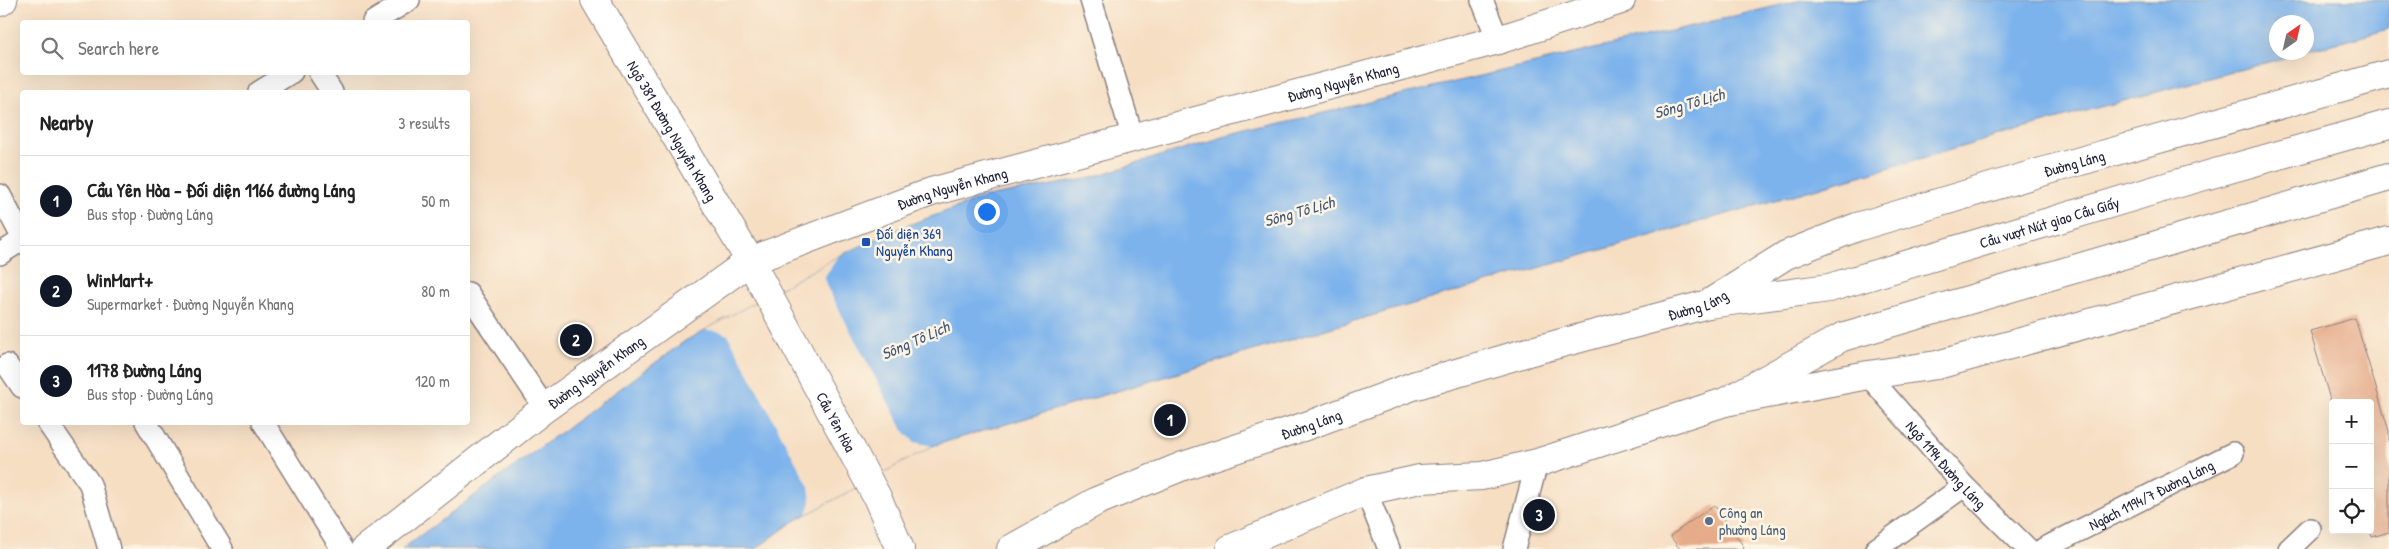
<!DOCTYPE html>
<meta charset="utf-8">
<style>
:root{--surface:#fff;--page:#f2f2f2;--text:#222;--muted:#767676;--line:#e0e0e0;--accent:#111827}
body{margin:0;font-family:"Patrick Hand",sans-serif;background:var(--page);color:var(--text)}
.controls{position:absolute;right:15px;bottom:15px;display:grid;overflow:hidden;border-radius:5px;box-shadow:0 5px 20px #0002}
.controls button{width:45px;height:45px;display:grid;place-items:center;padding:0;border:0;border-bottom:1px solid var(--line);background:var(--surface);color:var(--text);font:25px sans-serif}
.compass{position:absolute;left:2269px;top:15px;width:45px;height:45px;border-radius:50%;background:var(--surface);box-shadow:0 5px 20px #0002;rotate:34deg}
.you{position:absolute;left:986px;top:211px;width:18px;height:18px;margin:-12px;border:4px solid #fff;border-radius:50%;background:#1a73e8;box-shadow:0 0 0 8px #1a73e833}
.badge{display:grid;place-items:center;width:32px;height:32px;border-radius:50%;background:var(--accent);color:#fff;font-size:16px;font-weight:700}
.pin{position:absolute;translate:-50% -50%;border:2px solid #fff;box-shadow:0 1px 5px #0006}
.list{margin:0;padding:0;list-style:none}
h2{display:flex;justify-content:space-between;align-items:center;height:65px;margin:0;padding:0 20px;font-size:21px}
h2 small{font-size:16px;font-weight:400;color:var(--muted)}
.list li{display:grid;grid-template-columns:32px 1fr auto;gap:15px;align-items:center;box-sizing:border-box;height:90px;padding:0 20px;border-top:1px solid var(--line)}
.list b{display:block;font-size:19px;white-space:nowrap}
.list p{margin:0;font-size:16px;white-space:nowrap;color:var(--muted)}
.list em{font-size:16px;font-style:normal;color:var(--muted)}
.icon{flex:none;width:28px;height:28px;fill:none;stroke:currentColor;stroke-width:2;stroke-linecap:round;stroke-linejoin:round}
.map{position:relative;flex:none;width:2389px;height:549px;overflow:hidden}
.search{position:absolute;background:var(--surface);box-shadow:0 5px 20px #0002;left:20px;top:20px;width:450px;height:55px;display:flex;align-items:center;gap:12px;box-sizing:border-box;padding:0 18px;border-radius:5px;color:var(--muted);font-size:19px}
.panel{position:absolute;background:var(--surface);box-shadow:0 5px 20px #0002;left:20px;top:90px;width:450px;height:335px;border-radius:5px}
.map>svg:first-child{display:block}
.water{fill:#7db3ec;stroke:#506a94}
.pier{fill:#f6dec3}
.building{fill:#e6ac8a}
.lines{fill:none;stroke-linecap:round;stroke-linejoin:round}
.lane-casing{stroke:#8c807f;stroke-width:24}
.street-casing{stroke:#8c807f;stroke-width:30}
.secondary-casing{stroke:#8c807f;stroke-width:30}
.primary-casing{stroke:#8c807f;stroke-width:30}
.highway-casing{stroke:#8c807f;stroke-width:30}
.lane{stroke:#fff;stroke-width:21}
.street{stroke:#fff;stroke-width:28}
.secondary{stroke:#fff;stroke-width:28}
.primary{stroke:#fff;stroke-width:28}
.highway{stroke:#fff;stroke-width:28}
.transit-dot{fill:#1a4fb4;stroke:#fcf5e5;stroke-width:2}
.service-dot{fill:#5c6f8a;stroke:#fcf5e5;stroke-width:2}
.labels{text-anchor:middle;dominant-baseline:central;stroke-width:5;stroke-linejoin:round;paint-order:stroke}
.street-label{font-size:15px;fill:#22223b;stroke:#fcf5e5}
.transit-label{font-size:15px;fill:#164399;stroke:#fcf5e5;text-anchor:start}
.service-label{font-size:15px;fill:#4e5e75;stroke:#fcf5e5;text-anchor:start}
.water-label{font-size:16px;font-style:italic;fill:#425579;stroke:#fcf5e5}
</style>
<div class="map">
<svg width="2389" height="549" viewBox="0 0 2389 549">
<rect width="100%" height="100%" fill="#fcf5e5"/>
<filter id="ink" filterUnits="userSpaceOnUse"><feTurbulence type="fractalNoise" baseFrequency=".02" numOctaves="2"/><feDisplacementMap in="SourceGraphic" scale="10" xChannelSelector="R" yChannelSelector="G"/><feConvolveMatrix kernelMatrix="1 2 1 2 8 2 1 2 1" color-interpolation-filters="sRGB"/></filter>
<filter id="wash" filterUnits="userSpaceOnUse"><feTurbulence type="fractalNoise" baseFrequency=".0096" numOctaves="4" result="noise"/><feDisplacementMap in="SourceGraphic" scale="20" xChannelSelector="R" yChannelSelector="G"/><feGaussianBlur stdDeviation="1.12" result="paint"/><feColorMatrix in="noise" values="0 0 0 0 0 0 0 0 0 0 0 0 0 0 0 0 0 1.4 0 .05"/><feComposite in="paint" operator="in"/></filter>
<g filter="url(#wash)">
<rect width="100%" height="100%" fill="#f6dec3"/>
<path class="water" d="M 1802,0 L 2389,0 L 2389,29 L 2307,51 L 2306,22 L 2276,22 L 2276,52 L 2302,53 L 2090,110 L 1350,322 L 932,446 L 791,523 L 756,549 L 402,549 L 685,341 L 839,256 L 900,228 L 986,197 L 1086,179 L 1222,137 Z"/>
<path class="pier" d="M 839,256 L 825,276 L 826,285 L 903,430 L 914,442 L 932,446 L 807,514 L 811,502 L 809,487 L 728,335 L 718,331 L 705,330 Z"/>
<g id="blocks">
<path class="building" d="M 2355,318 L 2389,431 L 2389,532 L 2372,537 L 2370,530 L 2370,403 L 2331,403 L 2310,331 Z
M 1714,505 L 1744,547 L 1742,549 L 1680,549 L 1670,536 Z"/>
</g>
</g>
<g filter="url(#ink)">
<use href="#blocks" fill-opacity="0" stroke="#8c807f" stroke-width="1"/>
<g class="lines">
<defs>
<g id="lane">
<path d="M 1091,0 L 1133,138"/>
<path d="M 1482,0 L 1498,40"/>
<path d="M 373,22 L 409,0"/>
<path d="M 319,72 L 332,92"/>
<path d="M 259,92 L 292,72"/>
<path d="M 0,195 L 22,237"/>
<path d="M 0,254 L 22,240"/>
<path d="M 468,293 L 545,408"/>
<path d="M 7,365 L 22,387"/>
<path id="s1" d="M 1868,375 L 1964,486 L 2028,549"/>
<path d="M 47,422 L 90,484 L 109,549"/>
<path d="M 146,422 L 222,549"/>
<path d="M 263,422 L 342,549"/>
<path d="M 1366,491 L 1389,549"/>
<path d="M 1514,549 L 1537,463"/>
<path d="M 1876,549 L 1964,486"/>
<path id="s2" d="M 2043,549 L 2233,453"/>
<path d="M 2289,549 L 2310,529"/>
</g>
<g id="street">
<path id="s3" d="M 595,0 L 750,261 L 877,497 L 900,549"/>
<path d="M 0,2 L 3,0"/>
</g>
<g id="secondary">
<path id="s4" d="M 365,549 L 545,408 L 750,261 L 931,192 L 1498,40 L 1621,0"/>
</g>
<g id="primary">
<path id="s5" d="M 1011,549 L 1097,501 L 1183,466 L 1309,425 L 1413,386 L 1528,352 L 1708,304 L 1786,255 L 1857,227 L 2038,173 L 2389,74"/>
<path d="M 1230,549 L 1366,491 L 1420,479 L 1482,476 L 1537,463 L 1725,402 L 1868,375 L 1937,365 L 2389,241"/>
</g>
<g id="highway">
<path id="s6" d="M 1708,304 L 1829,288 L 2169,186 L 2389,124"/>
<path d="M 1725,402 L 1842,337 L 2389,177"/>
</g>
</defs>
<use href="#lane" class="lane-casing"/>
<use href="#street" class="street-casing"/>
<use href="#secondary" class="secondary-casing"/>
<use href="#primary" class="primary-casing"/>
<use href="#highway" class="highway-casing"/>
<use href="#lane" class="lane"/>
<use href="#street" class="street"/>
<use href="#secondary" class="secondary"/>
<use href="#primary" class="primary"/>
<use href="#highway" class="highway"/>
</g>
</g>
<rect class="transit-dot" x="861" y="237" width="10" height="10" rx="2.5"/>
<circle class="service-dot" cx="1709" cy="521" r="5"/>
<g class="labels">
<g class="street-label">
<text stroke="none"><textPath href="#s4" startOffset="1101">Đường Nguyễn Khang</textPath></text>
<text stroke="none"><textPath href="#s3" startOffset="152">Ngõ 381 Đường Nguyễn Khang</textPath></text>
<text stroke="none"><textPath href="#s5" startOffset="1136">Đường Láng</textPath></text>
<text stroke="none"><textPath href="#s4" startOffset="696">Đường Nguyễn Khang</textPath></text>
<text stroke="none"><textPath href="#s6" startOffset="352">Cầu vượt Nút giao Cầu Giấy</textPath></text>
<text stroke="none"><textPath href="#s5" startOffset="731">Đường Láng</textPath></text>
<text stroke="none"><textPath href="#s4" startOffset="291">Đường Nguyễn Khang</textPath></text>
<text stroke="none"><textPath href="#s3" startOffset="486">Cầu Yên Hòa</textPath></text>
<text stroke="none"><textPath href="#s5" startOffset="326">Đường Láng</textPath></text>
<text stroke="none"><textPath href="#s1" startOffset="119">Ngõ 1194 Đường Láng</textPath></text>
<text stroke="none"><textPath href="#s2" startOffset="121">Ngách 1194/7 Đường Láng</textPath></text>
</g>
<g class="transit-label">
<text x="876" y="233">Đối diện 369<tspan x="876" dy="17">Nguyễn Khang</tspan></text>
</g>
<g class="service-label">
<text x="1719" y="512">Công an<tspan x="1719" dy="17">phường Láng</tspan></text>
</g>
<g class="water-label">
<text transform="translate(1689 103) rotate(-16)">Sông Tô Lịch</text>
<text transform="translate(1299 211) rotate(-16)">Sông Tô Lịch</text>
<text transform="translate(915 340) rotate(-24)">Sông Tô Lịch</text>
</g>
</g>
</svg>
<div class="controls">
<button>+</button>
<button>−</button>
<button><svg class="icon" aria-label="locate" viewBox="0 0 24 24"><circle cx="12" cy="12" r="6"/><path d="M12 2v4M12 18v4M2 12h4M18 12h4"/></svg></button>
</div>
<svg class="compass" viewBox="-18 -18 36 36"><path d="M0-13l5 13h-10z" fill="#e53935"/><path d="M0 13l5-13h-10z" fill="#767676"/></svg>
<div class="you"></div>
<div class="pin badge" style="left:1170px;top:420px">1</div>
<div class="pin badge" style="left:576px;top:340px">2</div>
<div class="pin badge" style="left:1539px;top:515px">3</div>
<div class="search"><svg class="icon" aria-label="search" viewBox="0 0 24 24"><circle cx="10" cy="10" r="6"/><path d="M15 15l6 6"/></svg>Search here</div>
<section class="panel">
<h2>Nearby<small>3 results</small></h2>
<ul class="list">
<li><span class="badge">1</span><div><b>Cầu Yên Hòa - Đối diện 1166 đường Láng</b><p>Bus stop · Đường Láng</p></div><em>50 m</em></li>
<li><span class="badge">2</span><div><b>WinMart+</b><p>Supermarket · Đường Nguyễn Khang</p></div><em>80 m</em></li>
<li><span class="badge">3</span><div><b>1178 Đường Láng</b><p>Bus stop · Đường Láng</p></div><em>120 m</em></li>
</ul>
</section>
</div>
